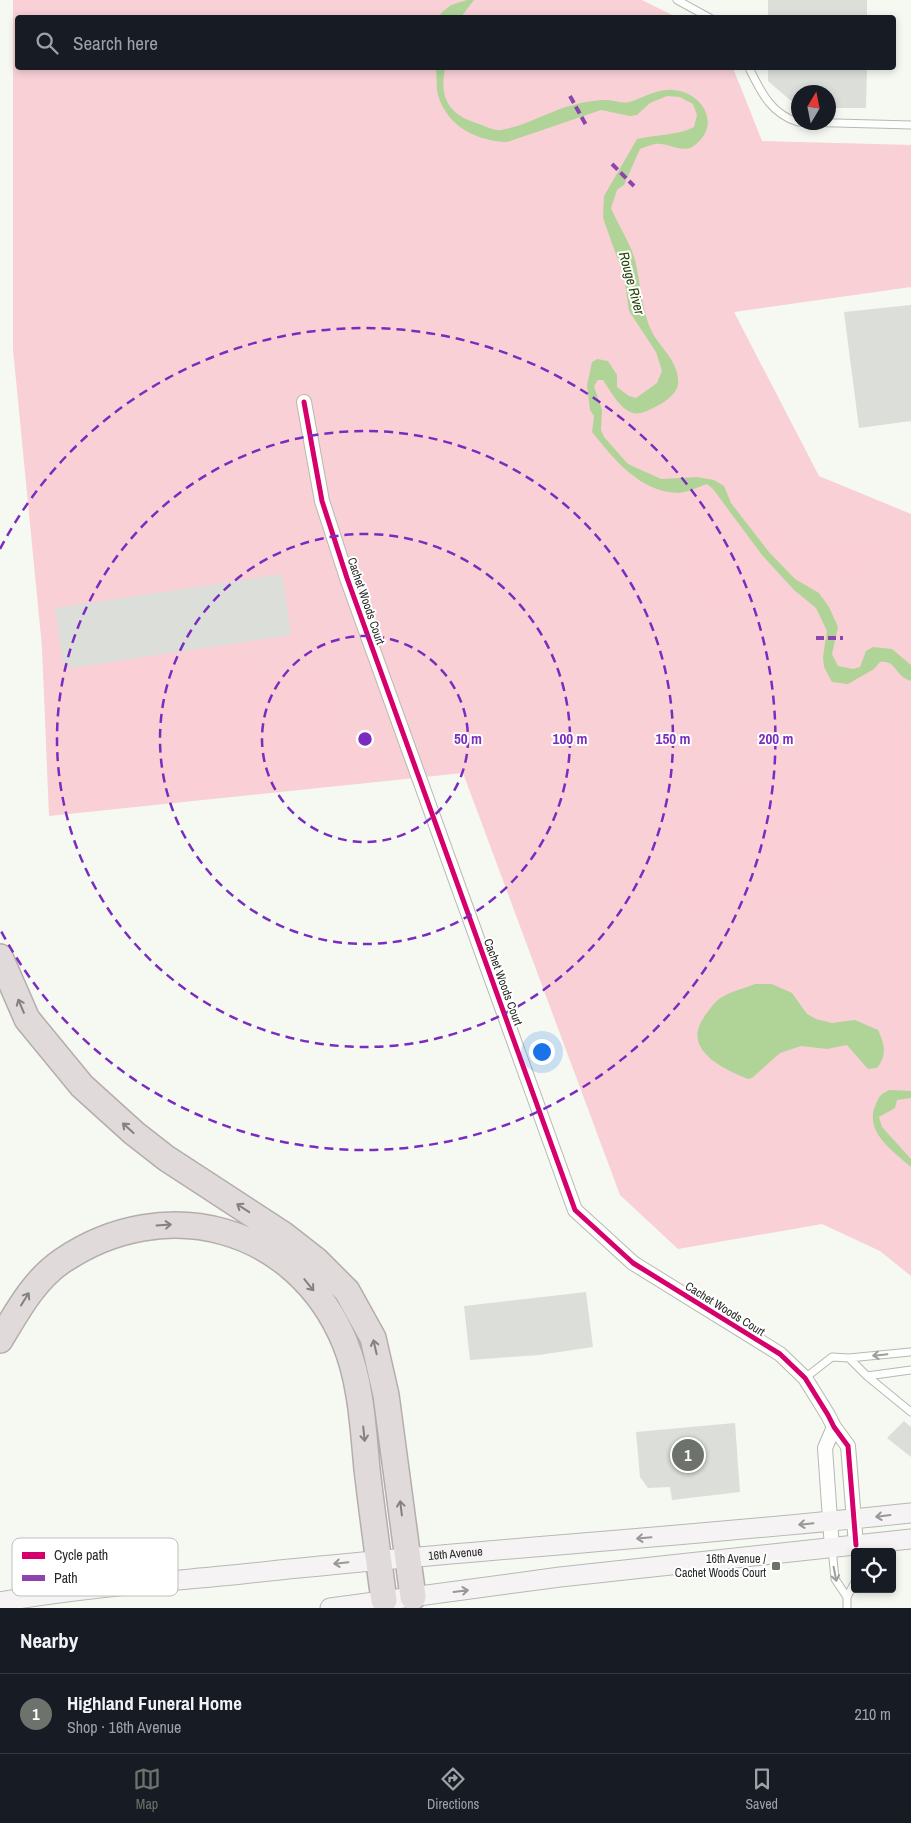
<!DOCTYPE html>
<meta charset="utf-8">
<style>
:root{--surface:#171b24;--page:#242831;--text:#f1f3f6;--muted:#9ea1a6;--line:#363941;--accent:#6e726c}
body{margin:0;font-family:"Archivo Narrow",sans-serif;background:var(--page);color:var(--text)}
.controls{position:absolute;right:15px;bottom:15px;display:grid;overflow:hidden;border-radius:5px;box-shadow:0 2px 8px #0003}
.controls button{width:45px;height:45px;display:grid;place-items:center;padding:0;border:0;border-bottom:1px solid var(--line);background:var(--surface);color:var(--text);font:25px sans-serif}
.compass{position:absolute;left:791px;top:85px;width:45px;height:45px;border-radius:50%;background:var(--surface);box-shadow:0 2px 8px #0003;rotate:10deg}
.you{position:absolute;left:541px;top:1051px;width:18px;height:18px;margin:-12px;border:4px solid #fff;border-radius:50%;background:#1a73e8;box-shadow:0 0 0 8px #1a73e833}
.badge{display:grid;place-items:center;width:32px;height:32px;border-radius:50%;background:var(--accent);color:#fff;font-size:16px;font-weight:700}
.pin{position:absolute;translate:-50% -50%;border:2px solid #fff;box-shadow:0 1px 5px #0006}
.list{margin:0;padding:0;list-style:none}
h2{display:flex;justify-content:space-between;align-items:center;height:65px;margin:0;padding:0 20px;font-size:21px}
h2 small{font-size:16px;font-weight:400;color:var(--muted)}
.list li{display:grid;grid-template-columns:32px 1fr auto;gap:15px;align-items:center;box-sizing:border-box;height:80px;padding:0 20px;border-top:1px solid var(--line)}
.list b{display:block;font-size:19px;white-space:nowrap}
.list p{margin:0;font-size:16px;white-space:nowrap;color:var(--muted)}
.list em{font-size:16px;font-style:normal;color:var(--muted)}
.icon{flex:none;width:28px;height:28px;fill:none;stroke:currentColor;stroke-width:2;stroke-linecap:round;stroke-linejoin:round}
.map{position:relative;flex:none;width:911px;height:1608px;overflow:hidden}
.search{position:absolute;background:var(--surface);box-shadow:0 2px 8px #0003;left:15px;right:15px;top:15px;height:55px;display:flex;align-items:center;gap:12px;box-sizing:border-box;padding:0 18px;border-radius:5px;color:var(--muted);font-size:19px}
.sheet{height:145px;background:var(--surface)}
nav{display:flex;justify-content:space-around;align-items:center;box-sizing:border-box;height:70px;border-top:1px solid var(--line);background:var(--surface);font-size:14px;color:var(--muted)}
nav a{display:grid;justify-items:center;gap:2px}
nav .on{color:var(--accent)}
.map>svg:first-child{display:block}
.green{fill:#f8d0d6}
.forest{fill:#facfd6}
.water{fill:#b0d498}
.building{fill:#dbded9}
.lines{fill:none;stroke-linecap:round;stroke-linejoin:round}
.service-casing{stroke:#b6b9b4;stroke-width:9}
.minor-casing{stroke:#b6b9b4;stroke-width:16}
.secondary-casing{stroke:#b6b9b4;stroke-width:21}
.motorway-casing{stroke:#b4adac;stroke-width:28}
.service{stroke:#fefefd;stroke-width:7}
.minor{stroke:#fefefd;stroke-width:14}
.secondary{stroke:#f5f3f3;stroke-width:19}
.motorway{stroke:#e1dadb;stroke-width:25}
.quiet{stroke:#8e44ad;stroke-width:4;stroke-dasharray:8 4;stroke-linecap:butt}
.cycleway-casing{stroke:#fff;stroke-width:8}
.cycleway{stroke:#d6006c;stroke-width:5}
.oneway{stroke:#848280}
.oneway2{stroke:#9d9e9b}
.oneway3{stroke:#989896}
.ring{fill:none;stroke:#7b2cbf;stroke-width:2.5;stroke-dasharray:9 6}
.poi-dot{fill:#6e726c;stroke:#fff;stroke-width:2}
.labels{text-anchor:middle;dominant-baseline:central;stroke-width:4;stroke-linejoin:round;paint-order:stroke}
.street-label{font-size:12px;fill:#262924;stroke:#fff}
.poi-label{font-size:12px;fill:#262924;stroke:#fff;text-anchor:end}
.water-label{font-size:14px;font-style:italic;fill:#254409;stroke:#fff}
.key{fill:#fff;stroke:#bebfbd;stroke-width:1}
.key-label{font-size:14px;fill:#262924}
.centre{fill:#7b2cbf;stroke:#fff;stroke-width:2.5}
.ring-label{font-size:15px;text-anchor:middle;font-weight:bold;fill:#7b2cbf;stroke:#fff;stroke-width:4;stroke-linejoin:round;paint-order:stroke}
</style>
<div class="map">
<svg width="911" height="1608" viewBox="0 0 911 1608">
<rect width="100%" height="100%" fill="#f5f9f2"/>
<path class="green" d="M 13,0 L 642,0 L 676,17 L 18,18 L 18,68 L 733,68 L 762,141 L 911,145 L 911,287 L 734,312 L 819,476 L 911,514 L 911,1276 L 880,1251 L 822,1224 L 678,1249 L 620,1195 L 463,773 L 49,816 L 42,647 L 13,349 Z"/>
<path class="forest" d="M 700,469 L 727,479 L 782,537 L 890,555 L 804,603 L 699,601 L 684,577 L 679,517 L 660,513 L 659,474 Z
M 103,591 L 126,618 L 191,643 L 329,685 L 339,729 L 396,774 L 89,805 L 75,742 Z
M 877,719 L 905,724 L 911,730 L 911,866 L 749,907 L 701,915 L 673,880 L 663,823 L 709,799 L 773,780 L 826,735 Z"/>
<path class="water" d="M 467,0 L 474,0 L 461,17 L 440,17 L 441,13 L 451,5 Z
M 436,68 L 445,68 C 439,99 449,115 479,124 C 485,126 495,131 501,130 C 526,126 549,111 573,105 C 583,102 597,100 607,100 C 615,100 621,104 629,102 C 644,98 657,88 673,90 C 702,92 722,124 695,145 C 683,155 668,142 655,144 C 650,145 645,147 640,149 L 624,185 L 617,190 L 611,208 C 618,225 630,242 635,260 C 641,284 641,311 653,334 C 662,349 680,364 678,384 C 677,397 655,408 644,412 C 625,420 612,393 603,380 L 598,380 L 594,386 L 602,410 L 601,430 L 604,437 L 628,464 L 661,479 L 697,477 L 714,480 L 724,486 L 731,503 L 769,552 L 795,579 L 819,593 L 829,607 L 838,627 L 832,654 L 838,666 L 853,669 L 860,667 L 866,651 L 873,647 L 892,649 L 911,665 L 911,681 C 894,676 897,660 880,662 L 874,669 L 848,684 L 832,682 L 824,667 L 823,657 L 827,631 L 816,608 L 794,590 L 762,555 L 713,489 L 707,484 C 698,487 686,493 677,493 C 639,491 614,459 592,432 L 594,416 L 590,410 L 587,385 L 592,362 L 597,359 L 608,361 L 617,375 L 617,387 L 629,396 L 636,398 L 657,383 L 662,371 L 656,352 L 629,311 L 624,277 L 603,218 L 604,196 L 637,139 C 654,135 679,135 694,127 L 697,115 L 693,104 L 680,97 L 667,96 L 650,103 L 637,115 L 630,116 L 601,110 L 507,142 C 476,141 447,126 438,95 C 436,87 437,76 436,68 Z
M 755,984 L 772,984 L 792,993 L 807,1014 L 816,1019 L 832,1023 L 855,1020 L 878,1030 C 885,1045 887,1055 877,1068 L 868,1069 L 847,1045 L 827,1049 L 801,1046 L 780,1053 L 752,1078 L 748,1079 C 724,1069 681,1050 704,1017 C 709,1010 714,1002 722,997 C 732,991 745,988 755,984 Z
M 889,1090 L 911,1091 L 911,1098 L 897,1100 L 895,1108 L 879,1117 L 882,1127 L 911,1159 L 911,1167 C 893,1151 863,1131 876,1104 C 879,1096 881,1094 889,1090 Z"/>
<path class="building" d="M 768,0 L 867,0 L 867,18 L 768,18 Z
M 768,68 L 867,68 L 866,108 L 828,108 L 828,92 L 798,92 L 798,107 L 768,81 Z
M 911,305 L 911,421 L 859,428 L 844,312 Z
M 282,574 L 291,635 L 64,669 L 55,608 Z
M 586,1292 L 593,1347 L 539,1355 L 470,1360 L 464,1306 Z
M 904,1421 L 911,1427 L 911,1457 L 887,1438 Z
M 735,1423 L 740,1492 L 672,1500 L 670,1487 L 648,1488 L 640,1477 L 636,1432 Z"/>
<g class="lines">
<defs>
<path id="service" d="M 677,0 L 710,18
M 749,68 C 761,92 771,114 798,122
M 799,122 L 911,125
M 849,1358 L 910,1352
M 867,1376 L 911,1412
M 805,1378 L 832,1357 L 849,1358 L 867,1376 L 911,1370
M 832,1548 L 835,1579 L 847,1597
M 847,1608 L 847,1597 L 855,1582"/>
<path id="minor" d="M 304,402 L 322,501 L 347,578 L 575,1210 L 633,1263 L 780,1354 L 805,1378 L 828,1415 L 834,1427 L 848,1446 L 856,1545
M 832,1548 L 825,1448 L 834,1427"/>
<g id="secondary">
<path id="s1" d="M 0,1602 C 80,1588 162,1582 242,1574 C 465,1550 688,1537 911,1513"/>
<path d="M 330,1608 L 560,1577 L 911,1539"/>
</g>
<path id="motorway" d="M 0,957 L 27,1019 L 82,1086 L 134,1133 L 166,1158 L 284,1235 L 316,1260 L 347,1291 L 373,1338 L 386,1395 L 413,1597
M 0,1340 C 17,1312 34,1280 62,1261 C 165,1191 297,1226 345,1343 C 361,1382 363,1427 367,1469 C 372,1512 378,1556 384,1600"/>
</defs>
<use href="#service" class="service-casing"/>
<use href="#minor" class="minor-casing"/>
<use href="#secondary" class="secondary-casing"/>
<use href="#motorway" class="motorway-casing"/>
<use href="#service" class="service"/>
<use href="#minor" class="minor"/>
<use href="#secondary" class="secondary"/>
<use href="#motorway" class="motorway"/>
<path class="quiet" d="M 570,96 L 586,125
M 612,164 L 634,186
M 816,638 L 843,638"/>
<defs>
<path id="cycleway" d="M 304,402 L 322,501 L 347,578 L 575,1210 L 633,1263 L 780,1354 L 805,1378 L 828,1415 L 834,1427 L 848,1446 L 856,1545"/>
</defs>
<use href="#cycleway" class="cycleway-casing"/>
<use href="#cycleway" class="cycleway"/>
</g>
<defs><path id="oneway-shaft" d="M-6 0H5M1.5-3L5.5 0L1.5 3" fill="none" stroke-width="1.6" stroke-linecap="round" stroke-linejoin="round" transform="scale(1.25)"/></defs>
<g class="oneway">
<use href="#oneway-shaft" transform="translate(21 1006) rotate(-113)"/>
<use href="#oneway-shaft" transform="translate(128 1128) rotate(-138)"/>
<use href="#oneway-shaft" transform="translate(243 1208) rotate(-147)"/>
<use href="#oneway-shaft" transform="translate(164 1225) rotate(-4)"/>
<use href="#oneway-shaft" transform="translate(309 1285) rotate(51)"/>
<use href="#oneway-shaft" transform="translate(25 1299) rotate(-58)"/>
<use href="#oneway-shaft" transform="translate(375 1347) rotate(-103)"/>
<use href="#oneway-shaft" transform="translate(364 1434) rotate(84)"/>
<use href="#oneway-shaft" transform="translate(401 1508) rotate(-97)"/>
</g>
<g class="oneway2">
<use href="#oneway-shaft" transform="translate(880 1355) rotate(174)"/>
<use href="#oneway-shaft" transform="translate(835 1574) rotate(79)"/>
</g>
<g class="oneway3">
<use href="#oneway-shaft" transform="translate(883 1516) rotate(173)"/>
<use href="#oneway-shaft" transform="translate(806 1524) rotate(174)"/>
<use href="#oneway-shaft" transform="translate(644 1538) rotate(175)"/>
<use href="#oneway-shaft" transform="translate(341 1563) rotate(174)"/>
<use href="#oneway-shaft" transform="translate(461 1591) rotate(-7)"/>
</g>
<g class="ring">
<circle cx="365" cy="739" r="103"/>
<circle cx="365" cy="739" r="205"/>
<circle cx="365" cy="739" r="308"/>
<path d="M0 549A411 411 0 1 1 0 929"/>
</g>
<rect class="poi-dot" x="771" y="1561" width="10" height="10" rx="2.5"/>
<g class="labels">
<g class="street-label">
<text transform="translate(366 601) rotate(71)">Cachet Woods Court</text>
<text transform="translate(503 982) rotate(70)">Cachet Woods Court</text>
<text transform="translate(725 1309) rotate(32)">Cachet Woods Court</text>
<text stroke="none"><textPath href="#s1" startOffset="458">16th Avenue</textPath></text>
</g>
<g class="poi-label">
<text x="766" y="1559">16th Avenue /<tspan x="766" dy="14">Cachet Woods Court</tspan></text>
</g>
<g class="water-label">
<text transform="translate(632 283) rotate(75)">Rouge River</text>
</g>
</g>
<rect x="12" y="1538" width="166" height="58" rx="8" class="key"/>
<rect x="22" y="1552" width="23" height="7" fill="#d6006c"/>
<rect x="22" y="1575" width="23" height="6" fill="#8e44ad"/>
<g class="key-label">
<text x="54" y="1560">Cycle path</text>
<text x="54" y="1583">Path</text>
</g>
<circle cx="365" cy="739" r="8" class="centre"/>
<g class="ring-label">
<text x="468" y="744">50 m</text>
<text x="570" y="744">100 m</text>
<text x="673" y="744">150 m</text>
<text x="776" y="744">200 m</text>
</g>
</svg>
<div class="controls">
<button><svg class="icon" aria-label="locate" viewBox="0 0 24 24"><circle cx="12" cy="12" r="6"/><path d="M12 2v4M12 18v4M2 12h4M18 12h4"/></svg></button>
</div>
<svg class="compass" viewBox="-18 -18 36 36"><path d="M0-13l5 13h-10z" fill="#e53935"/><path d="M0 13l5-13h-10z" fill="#9ea1a6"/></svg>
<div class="you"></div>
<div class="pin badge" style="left:688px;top:1455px">1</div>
<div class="search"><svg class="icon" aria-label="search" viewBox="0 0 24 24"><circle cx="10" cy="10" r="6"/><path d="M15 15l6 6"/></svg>Search here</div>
</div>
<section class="sheet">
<h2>Nearby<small></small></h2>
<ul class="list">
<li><span class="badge">1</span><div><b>Highland Funeral Home</b><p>Shop · 16th Avenue</p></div><em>210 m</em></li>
</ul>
</section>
<nav>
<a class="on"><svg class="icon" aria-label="map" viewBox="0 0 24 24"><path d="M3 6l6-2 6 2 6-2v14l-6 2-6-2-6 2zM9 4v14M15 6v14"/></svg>Map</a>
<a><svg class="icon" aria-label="directions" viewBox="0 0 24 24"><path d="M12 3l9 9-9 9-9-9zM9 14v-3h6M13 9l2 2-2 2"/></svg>Directions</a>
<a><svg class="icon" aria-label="saved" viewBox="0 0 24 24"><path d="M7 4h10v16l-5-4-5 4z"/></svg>Saved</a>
</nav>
